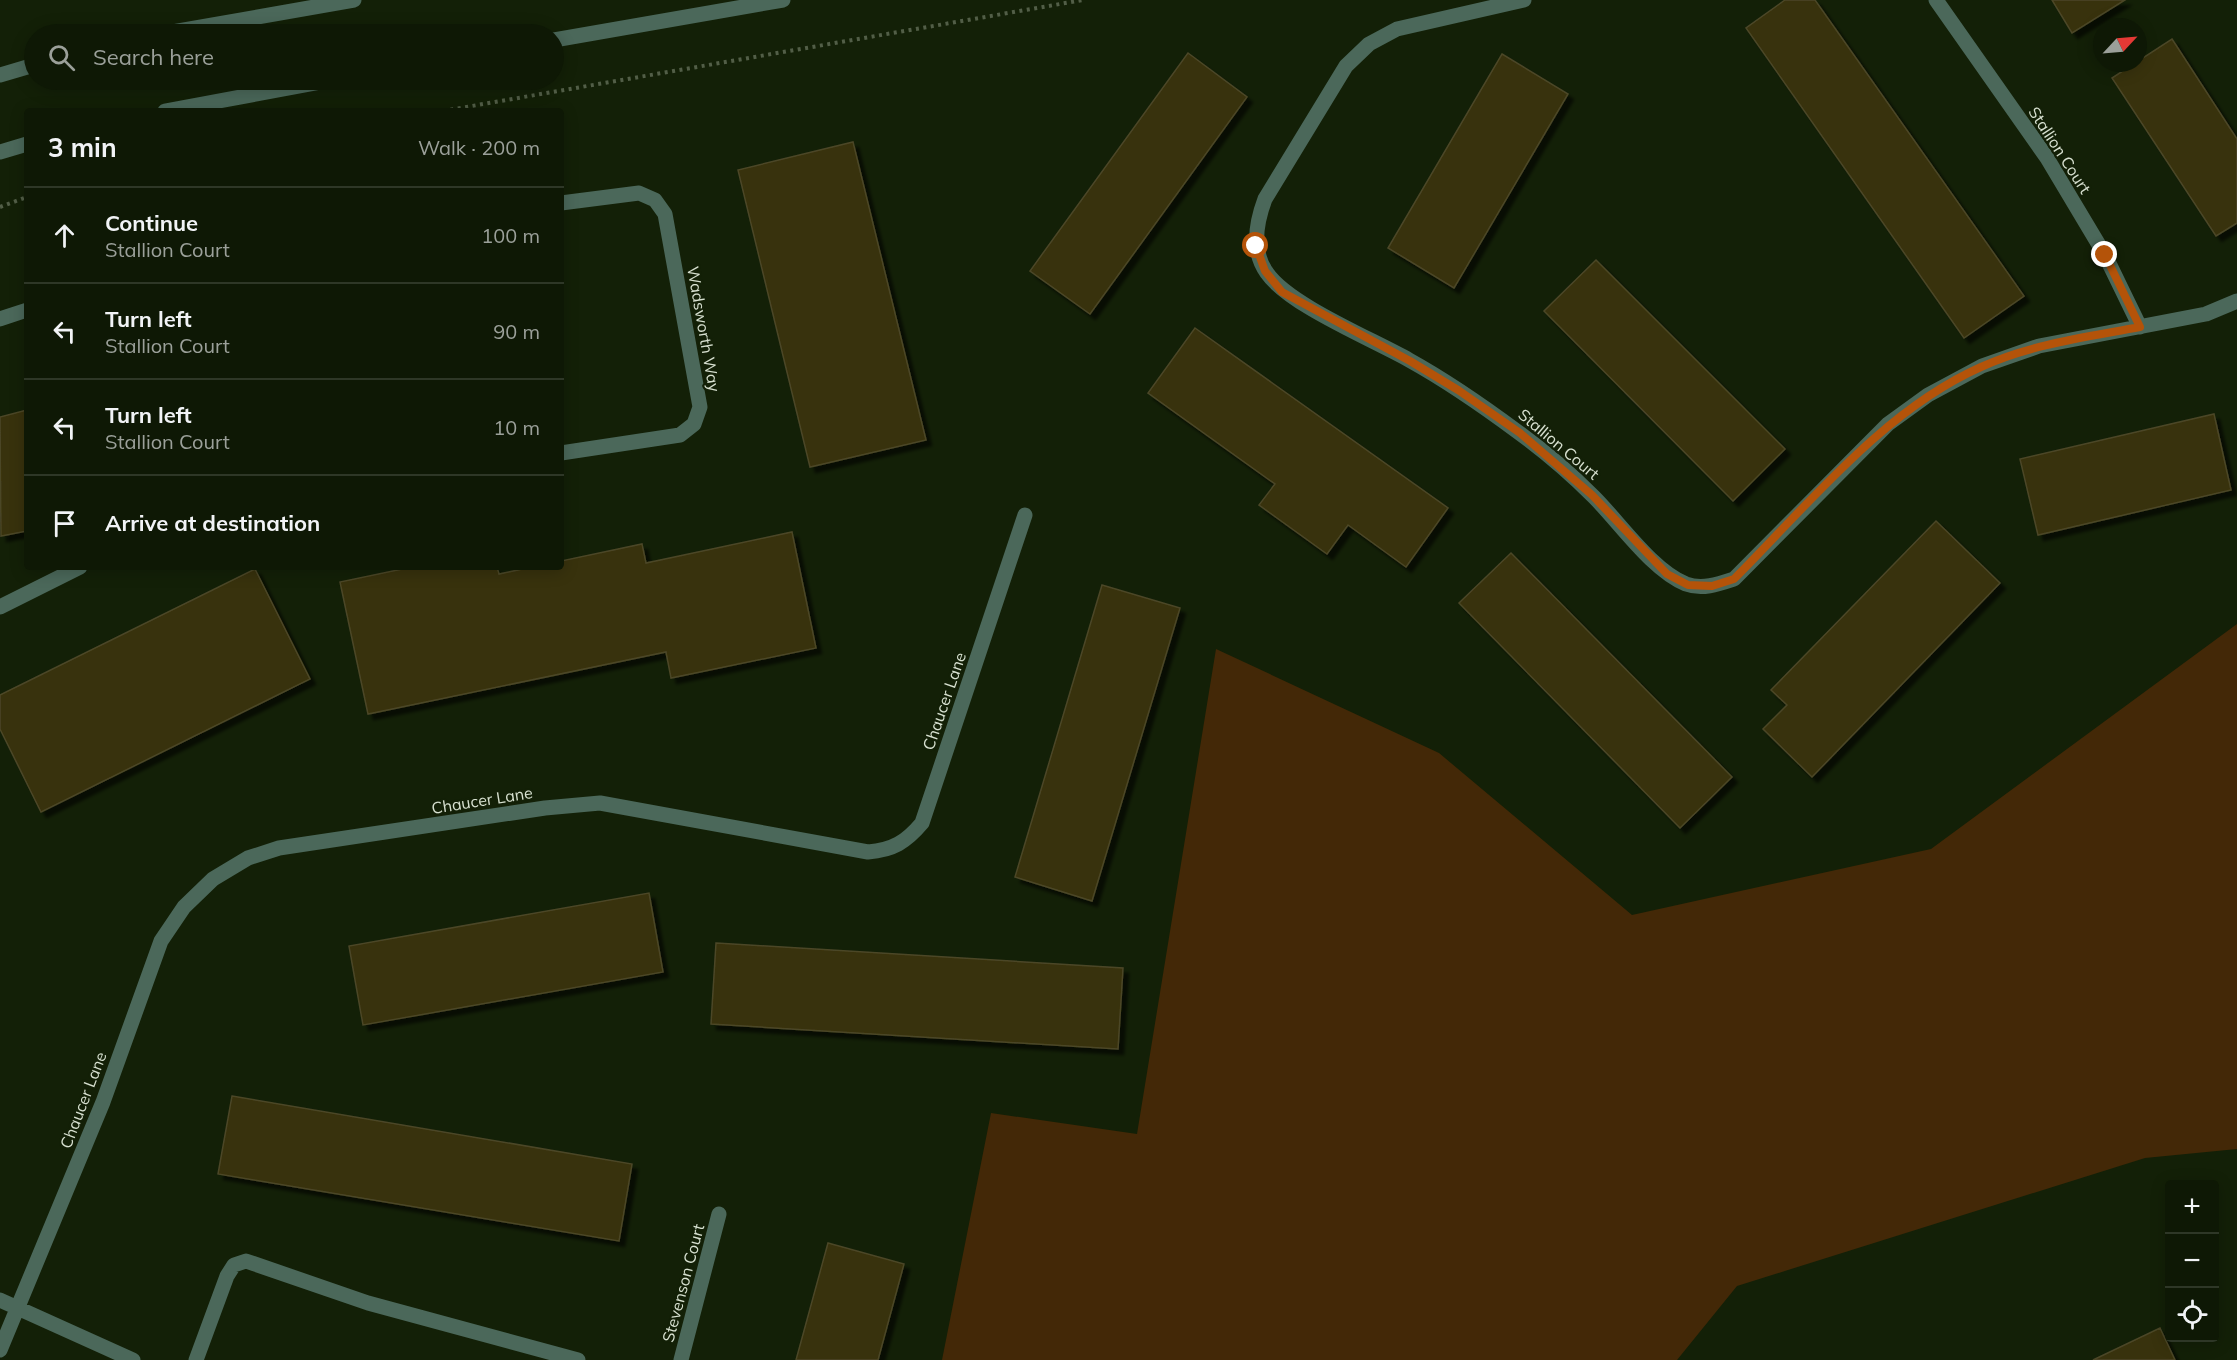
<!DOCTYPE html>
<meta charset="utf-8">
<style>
:root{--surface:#0e1805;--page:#17210f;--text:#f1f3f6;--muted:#9ba09a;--line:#2e3727}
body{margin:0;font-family:Mulish,sans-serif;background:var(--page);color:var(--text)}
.controls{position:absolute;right:18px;bottom:18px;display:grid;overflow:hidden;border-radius:6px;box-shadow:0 3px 15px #0003}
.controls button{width:54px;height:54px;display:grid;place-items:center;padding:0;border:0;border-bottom:2px solid var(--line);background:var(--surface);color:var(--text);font:30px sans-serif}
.compass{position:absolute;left:2093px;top:18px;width:54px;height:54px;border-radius:50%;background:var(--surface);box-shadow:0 3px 15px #0003;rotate:64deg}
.stop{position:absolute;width:18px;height:18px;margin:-14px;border:4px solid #b45309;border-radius:50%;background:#fff}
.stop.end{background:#b45309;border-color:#fff;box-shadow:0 2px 6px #0008}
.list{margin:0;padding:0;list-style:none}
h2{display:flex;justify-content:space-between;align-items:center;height:78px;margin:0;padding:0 24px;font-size:26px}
h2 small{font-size:20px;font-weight:400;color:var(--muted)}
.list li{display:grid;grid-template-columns:39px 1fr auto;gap:18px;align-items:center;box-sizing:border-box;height:96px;padding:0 24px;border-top:2px solid var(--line)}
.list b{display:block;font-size:22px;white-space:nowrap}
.list p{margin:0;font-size:20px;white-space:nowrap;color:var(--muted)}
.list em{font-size:20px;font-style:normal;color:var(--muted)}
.icon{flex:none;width:33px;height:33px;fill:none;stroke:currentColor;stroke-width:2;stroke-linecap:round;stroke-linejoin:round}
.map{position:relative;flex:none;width:2237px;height:1360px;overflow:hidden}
.search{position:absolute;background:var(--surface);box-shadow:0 3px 15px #0003;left:24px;top:24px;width:540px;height:66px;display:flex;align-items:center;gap:15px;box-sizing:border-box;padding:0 21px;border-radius:33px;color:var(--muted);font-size:22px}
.panel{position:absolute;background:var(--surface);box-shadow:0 3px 15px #0003;left:24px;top:108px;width:540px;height:462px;border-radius:6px}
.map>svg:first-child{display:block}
.green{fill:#432807}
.building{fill:#38310a;stroke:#4c4728;stroke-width:1.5;filter:url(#shadow)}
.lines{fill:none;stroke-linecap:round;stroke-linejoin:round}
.path{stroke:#525e47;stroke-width:4;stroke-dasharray:3 4.5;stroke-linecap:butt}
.minor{stroke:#4b685a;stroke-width:15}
.route{stroke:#b45309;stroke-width:8}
.labels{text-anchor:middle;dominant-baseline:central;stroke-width:4.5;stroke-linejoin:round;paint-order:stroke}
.street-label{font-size:16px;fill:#d8e1d1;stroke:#132007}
</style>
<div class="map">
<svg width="2237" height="1360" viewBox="0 0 2237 1360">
<defs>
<filter id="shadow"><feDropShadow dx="5.5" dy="5.5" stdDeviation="1.5" flood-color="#0009"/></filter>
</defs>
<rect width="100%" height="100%" fill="#132007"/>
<path class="green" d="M 2237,624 L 2237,1149 L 2145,1158 L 1737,1286 L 1677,1360 L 942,1360 L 991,1113 L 1137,1134 L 1216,649 L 1439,753 L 1632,915 L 1931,849 Z"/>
<path class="building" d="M 1785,0 L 1815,0 L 2024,296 L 1964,338 L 1746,28 Z
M 2052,0 L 2125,0 L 2072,33 Z
M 2172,39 L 2237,139 L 2237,223 L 2216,236 L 2112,78 Z
M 1188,53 L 1247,97 L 1090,314 L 1030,271 Z
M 1502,54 L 1568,94 L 1454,288 L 1388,248 Z
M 853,142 L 926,440 L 810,467 L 738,170 Z
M 1596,260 L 1785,449 L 1733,501 L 1544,311 Z
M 1195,328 L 1448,508 L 1406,567 L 1348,525 L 1327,554 L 1259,505 L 1275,484 L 1148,393 Z
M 27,410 L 27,531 L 1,536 L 0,417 Z
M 2214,414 L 2231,490 L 2038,535 L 2020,459 Z
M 1936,521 L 2000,583 L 1812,777 L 1763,729 L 1787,705 L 1771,690 Z
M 792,532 L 816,648 L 671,678 L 666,652 L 368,714 L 340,582 L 412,567 L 497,567 L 499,574 L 532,567 L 561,567 L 561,561 L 642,544 L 646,563 Z
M 1511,553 L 1732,777 L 1680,828 L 1459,603 Z
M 255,569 L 310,679 L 41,812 L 0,729 L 0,695 Z
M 1102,585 L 1180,608 L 1092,901 L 1015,877 Z
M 649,893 L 663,972 L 363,1025 L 349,946 Z
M 716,943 L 1123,968 L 1118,1049 L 711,1024 Z
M 232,1096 L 632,1164 L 619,1241 L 218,1174 Z
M 828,1243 L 904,1264 L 878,1360 L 796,1360 Z
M 2160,1328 L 2175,1360 L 2093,1360 Z"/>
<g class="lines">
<path class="path" d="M 443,111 L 1083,0
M 0,207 L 27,197"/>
<path class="minor" d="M 1524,0 L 1397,29 L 1369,44 L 1346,66 L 1265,199 C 1256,223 1251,251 1267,273 C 1289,305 1372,339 1409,360 C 1447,381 1483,406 1518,432 C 1544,451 1571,474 1594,497 C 1620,523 1652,570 1686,584 C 1702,590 1719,584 1734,579 L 1888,424 L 1928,395 L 1982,366 L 2039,346 L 2206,314 L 2237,301
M 1936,0 L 2047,158 L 2105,255 L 2140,327
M 161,34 L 354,0
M 554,40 L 783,0
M 0,75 L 34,65
M 165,111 L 332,80
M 0,152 L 27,144
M 561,203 L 639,193 L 655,200 L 665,214 L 700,407 L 694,424 L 680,435 L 561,453
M 0,319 L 27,310
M 0,607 L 80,567
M 0,1300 L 133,1360
M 0,1350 L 103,1102 L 161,941 L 184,907 L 213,879 L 248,858 L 279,848 L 545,808 L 600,803 L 868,852 C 893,850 906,842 922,823 L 1025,515
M 196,1360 L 227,1276 L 234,1265 L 246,1261 L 368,1303 L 578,1360
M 681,1360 L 719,1214"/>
</g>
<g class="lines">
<path class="route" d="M 1256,246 L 1265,271 L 1282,292 L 1410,361 L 1458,390 L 1520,433 L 1592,495 L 1667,574 L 1688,585 L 1712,586 L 1734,579 C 1809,504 1884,410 1981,367 C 2031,344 2087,337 2140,327 L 2105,255"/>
</g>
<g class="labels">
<g class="street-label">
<text transform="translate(2060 150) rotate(57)">Stallion Court</text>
<text transform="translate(704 329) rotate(80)">Wadsworth Way</text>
<text transform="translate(1559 444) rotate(40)">Stallion Court</text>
<text transform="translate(944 701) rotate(-71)">Chaucer Lane</text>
<text transform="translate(482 800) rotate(-9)">Chaucer Lane</text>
<text transform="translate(83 1100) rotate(-69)">Chaucer Lane</text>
<text transform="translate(683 1283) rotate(-75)">Stevenson Court</text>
</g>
</g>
</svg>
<div class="controls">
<button>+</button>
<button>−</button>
<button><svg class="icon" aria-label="locate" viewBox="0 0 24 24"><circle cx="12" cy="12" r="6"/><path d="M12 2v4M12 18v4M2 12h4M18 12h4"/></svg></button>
</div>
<svg class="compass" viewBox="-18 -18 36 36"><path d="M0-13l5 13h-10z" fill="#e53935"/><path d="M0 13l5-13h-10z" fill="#9ba09a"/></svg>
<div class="stop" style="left:1256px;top:246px"></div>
<div class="stop end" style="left:2105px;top:255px"></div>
<div class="search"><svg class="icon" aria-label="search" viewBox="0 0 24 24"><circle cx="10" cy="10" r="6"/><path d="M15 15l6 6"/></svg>Search here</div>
<section class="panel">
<h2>3 min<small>Walk · 200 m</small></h2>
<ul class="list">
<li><svg class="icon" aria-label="ahead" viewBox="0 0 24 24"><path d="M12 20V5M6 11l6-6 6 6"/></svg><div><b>Continue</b><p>Stallion Court</p></div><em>100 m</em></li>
<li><svg class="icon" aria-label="left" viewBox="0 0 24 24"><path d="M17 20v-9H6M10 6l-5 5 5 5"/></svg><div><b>Turn left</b><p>Stallion Court</p></div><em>90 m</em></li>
<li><svg class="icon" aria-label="left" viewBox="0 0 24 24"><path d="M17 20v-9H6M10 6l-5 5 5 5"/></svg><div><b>Turn left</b><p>Stallion Court</p></div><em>10 m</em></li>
<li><svg class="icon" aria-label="arrive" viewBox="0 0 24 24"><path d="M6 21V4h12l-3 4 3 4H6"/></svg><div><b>Arrive at destination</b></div></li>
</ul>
</section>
</div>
